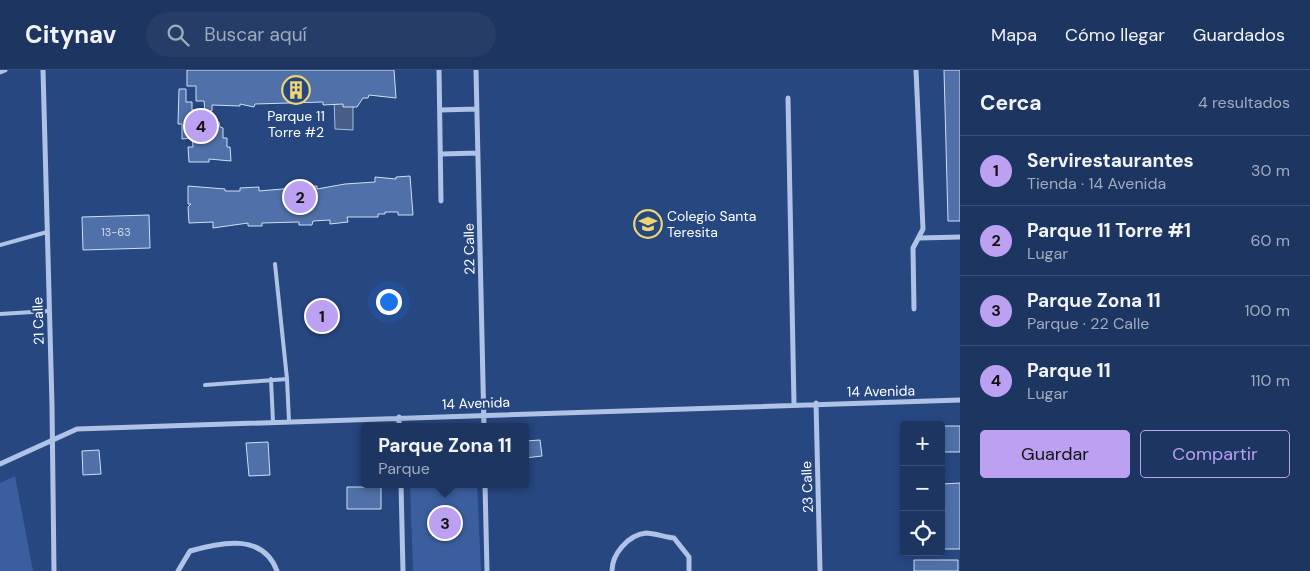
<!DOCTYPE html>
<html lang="es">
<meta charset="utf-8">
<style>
:root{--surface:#1d3561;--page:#253d67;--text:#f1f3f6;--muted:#a0abbd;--line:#3b5076;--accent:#bca0f2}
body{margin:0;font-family:"DM Sans",sans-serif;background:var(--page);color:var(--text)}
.controls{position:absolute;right:15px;bottom:15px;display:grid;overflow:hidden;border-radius:5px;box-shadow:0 2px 8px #0003}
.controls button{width:45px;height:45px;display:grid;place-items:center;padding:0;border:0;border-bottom:1px solid var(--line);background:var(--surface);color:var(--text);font:25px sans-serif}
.you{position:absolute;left:388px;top:231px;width:18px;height:18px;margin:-12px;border:4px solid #fff;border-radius:50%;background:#1a73e8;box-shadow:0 0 0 8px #1a73e833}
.badge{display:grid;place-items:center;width:32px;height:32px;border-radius:50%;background:var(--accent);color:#111;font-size:16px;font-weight:700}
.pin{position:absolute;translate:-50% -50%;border:2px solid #fff;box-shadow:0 1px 5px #0006}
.popup{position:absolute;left:361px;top:353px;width:168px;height:65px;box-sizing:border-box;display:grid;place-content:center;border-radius:5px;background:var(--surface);filter:drop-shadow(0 1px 4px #0005);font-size:16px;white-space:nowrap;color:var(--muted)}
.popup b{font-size:19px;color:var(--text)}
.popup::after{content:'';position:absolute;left:50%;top:100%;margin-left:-10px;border:10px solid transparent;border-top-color:var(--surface)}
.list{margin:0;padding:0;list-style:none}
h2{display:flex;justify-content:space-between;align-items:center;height:65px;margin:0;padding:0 20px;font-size:21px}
h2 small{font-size:16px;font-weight:400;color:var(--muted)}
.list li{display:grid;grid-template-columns:32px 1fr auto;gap:15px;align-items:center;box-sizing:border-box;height:70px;padding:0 20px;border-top:1px solid var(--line)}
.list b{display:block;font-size:19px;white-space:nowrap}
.list p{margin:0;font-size:16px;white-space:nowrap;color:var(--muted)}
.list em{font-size:16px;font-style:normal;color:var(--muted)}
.actions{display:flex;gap:10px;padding:15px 20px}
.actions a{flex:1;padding:11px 0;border:1px solid var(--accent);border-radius:5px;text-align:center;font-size:18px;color:var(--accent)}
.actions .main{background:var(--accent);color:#111}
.icon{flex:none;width:28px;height:28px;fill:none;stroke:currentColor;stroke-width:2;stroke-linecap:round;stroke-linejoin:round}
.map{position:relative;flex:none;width:960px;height:501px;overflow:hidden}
header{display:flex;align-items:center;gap:30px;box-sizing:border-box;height:70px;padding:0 25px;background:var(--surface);border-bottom:1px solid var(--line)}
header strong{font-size:24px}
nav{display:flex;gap:28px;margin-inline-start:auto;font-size:18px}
.search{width:350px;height:45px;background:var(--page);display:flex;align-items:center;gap:12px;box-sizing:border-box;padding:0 18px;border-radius:28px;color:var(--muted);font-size:19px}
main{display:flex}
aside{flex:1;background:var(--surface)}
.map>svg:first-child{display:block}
.green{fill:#3b5f9e}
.water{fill:#485e88;stroke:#a3bde6}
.building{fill:#4f70a9;stroke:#d1dff5}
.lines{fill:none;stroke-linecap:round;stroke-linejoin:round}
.lane{stroke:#aec3e6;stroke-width:4}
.street{stroke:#aec3e6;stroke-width:5}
.labels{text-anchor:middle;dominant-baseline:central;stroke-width:4.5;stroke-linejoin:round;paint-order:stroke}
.number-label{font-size:11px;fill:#d3dbea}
.poi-label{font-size:14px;fill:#fff;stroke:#274781}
.street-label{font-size:14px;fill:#fff;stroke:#274781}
</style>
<header>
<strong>Citynav</strong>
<div class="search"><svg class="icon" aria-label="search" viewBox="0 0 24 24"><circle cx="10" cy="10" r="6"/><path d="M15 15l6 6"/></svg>Buscar aquí</div>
<nav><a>Mapa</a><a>Cómo llegar</a><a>Guardados</a></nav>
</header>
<main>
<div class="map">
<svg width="960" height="501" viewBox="0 0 960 501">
<rect width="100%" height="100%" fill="#274781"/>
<path class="green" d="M 15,406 L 33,501 L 0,501 L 0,413 Z
M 410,414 L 477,414 L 481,501 L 413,501 Z"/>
<path class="water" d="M 353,25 L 353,60 L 335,59 L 334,27 Z"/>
<path class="building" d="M 187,0 L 394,0 L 396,28 L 369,25 L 368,28 L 363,28 L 357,37 L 343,37 L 343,34 L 323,35 L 323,32 L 255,34 L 254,37 L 240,34 L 240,36 L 212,35 L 212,41 L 205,41 L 204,31 L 196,31 L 196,16 L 187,16 Z
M 944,0 L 960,0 L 960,151 L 948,151 Z
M 179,19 L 186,19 L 186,32 L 192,32 L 192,40 L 197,40 L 198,52 L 219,52 L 220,57 L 223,58 L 223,68 L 227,68 L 227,77 L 230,77 L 231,91 L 209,89 L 209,92 L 189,92 L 188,77 L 193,77 L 192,68 L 182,69 L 182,54 L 178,54 Z
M 410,106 L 413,145 L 398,145 L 398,142 L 385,142 L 385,144 L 378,144 L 378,147 L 347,147 L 348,152 L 330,154 L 330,150 L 313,151 L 312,155 L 299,155 L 299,152 L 262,153 L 262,156 L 248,156 L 248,153 L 213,158 L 213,152 L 189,153 L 188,137 L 191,134 L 188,134 L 188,116 L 225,119 L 225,121 L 240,121 L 240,118 L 259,117 L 259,121 L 317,116 L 317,119 L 345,114 L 375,112 L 375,107 L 396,109 L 396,107 Z
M 149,145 L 150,178 L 83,180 L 82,147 Z
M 941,356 L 960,356 L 960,382 L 941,382 Z
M 540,370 L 542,386 L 525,388 L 525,371 Z
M 268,372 L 270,405 L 249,406 L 246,373 Z
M 99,380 L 101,404 L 83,405 L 82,381 Z
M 960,413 L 960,479 L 941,479 L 941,414 Z
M 347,417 L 381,417 L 381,439 L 347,439 Z
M 914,490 L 958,490 L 958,501 L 914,501 Z"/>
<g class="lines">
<path class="lane" d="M 0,175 L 47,162
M 275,194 L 287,309 L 289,351
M 0,244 L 49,241
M 271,309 L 273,352
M 205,315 L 287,309"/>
<path class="street" d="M 43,0 L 52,335 L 54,501
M 439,0 L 441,131
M 476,0 L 484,357
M 0,2 L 5,0
M 788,28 L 794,334
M 440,40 L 477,39
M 441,84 L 478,83
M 920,168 L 960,167
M 914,239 L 913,178 L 923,159 L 916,0
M 816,333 L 820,501
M 399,347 L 399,357
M 0,394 L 77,359 L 960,330
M 401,414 L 403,501
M 485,414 L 487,501
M 178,501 L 190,481 C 221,472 263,463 277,501
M 612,501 C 612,484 628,465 646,463 C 654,463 665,467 674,468 L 689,487 L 689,501"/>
</g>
<defs>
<symbol id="building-ring" viewBox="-11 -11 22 22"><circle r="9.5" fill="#274781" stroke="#eed574" stroke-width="1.5"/><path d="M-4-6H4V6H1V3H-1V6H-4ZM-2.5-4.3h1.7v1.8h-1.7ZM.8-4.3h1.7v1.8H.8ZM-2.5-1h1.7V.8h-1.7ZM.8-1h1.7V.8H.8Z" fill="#eed574"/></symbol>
<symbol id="school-ring" viewBox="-11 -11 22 22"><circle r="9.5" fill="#274781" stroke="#eed574" stroke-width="1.5"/><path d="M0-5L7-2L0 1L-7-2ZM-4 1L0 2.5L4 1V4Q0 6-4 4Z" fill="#eed574"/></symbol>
</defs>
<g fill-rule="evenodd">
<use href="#building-ring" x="280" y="4" width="32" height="32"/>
<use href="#school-ring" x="632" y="138" width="32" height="32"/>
</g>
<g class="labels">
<g class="number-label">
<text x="116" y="162">13-63</text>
</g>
<g class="poi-label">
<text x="296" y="46">Parque 11<tspan x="296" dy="16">Torre #2</tspan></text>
<text x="667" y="146" text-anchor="start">Colegio Santa<tspan x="667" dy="16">Teresita</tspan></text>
</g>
<g class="street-label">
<text transform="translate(469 179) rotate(-91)">22 Calle</text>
<text transform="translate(38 251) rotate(-92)">21 Calle</text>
<text transform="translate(881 321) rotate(-1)">14 Avenida</text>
<text transform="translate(476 333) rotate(-2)">14 Avenida</text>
<text transform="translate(807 417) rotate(-92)">23 Calle</text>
</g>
</g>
</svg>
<div class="controls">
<button>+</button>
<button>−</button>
<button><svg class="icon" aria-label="locate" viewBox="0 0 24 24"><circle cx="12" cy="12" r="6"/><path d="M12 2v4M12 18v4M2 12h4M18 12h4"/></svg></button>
</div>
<div class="you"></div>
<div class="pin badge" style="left:322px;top:246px">1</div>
<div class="pin badge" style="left:300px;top:127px">2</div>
<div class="pin badge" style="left:445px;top:453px">3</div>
<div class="popup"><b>Parque Zona 11</b>Parque</div>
<div class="pin badge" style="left:201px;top:56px">4</div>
</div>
<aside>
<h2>Cerca<small>4 resultados</small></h2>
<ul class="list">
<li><span class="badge">1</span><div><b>Servirestaurantes</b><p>Tienda · 14 Avenida</p></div><em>30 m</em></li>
<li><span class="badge">2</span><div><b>Parque 11 Torre #1</b><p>Lugar</p></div><em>60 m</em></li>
<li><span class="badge">3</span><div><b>Parque Zona 11</b><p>Parque · 22 Calle</p></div><em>100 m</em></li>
<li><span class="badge">4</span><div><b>Parque 11</b><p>Lugar</p></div><em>110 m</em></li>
</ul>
<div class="actions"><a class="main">Guardar</a><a>Compartir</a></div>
</aside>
</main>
